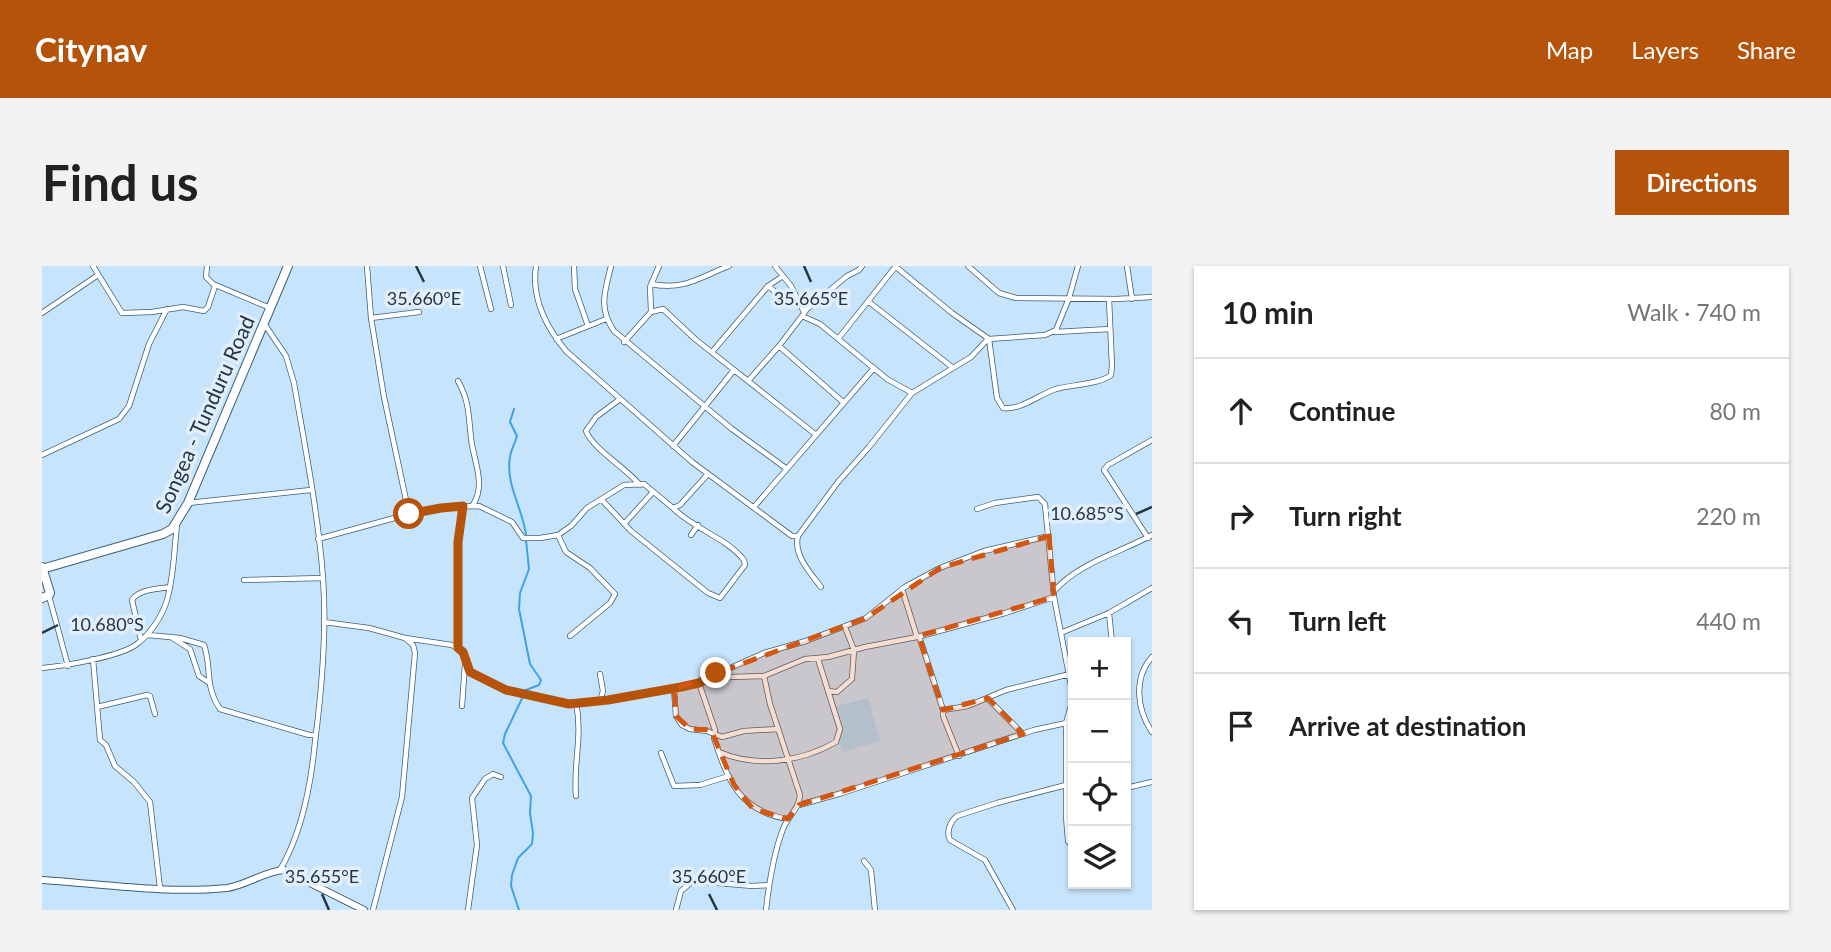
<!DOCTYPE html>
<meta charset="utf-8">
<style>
:root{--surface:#fff;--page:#f2f2f2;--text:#202124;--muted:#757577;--line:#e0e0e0;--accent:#b45309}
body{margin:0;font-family:Lato,sans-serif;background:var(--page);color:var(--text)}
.controls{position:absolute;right:21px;bottom:21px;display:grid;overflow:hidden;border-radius:0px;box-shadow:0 2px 5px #0004}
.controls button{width:63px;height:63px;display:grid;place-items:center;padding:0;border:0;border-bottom:2px solid var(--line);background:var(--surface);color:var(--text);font:35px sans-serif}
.stop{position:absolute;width:21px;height:21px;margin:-16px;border:5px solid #b45309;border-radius:50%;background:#fff}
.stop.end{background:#b45309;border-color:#fff;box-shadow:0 2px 7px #0008}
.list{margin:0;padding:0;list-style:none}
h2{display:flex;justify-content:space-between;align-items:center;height:91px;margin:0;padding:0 28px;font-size:30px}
h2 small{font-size:23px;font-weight:400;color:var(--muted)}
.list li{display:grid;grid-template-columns:46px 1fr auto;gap:21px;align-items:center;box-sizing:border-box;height:105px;padding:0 28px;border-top:2px solid var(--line)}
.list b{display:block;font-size:26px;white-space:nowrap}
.list em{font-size:23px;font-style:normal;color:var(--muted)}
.icon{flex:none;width:38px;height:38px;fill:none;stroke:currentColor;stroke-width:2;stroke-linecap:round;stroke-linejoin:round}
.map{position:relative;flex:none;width:1110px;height:644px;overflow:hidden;border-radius:0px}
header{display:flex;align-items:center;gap:42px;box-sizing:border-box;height:98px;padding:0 35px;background:var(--accent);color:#fff}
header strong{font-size:33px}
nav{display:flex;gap:38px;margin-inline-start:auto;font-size:24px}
.intro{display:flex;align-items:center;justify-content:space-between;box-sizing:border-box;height:168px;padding:0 42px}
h1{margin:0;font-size:49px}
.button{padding:18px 32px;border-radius:0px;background:var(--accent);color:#fff;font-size:24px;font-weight:700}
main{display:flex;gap:42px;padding:0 42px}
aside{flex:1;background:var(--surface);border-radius:0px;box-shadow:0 2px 5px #0004}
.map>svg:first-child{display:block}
.built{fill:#acdafc}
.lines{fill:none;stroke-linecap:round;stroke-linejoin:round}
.stream{stroke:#3ea3e5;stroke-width:2}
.street-casing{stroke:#3c5f78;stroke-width:6}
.secondary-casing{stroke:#3c5f78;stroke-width:8}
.highway-casing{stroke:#3c5f78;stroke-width:10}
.street{stroke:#fff;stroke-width:4.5}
.secondary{stroke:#fff;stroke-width:6}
.highway{stroke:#fff;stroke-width:8}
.route{stroke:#b45309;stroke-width:9}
.marked{fill:#d55611;fill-opacity:0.2;stroke:#d55611;stroke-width:5;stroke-dasharray:14 9;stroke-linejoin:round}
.ticks{fill:none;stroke:#263641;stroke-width:2.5}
.labels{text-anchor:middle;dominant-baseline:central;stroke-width:7;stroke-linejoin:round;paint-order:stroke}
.street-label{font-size:21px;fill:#263641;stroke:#e0effb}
.ticks-label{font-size:18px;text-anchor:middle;fill:#263641;stroke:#e0effb;stroke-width:7;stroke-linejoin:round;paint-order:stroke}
</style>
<header>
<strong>Citynav</strong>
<nav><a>Map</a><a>Layers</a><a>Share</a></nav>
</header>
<div class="intro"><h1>Find us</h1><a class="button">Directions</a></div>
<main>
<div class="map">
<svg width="1110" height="644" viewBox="0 0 1110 644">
<rect width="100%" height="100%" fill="#c6e4fc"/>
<path class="built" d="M 826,432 L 838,475 L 801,486 L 788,442 Z"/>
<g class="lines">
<path class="stream" d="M 472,143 L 468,156 L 475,170 C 473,177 469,184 468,191 C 463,218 481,243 484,269
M 477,644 L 469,620 L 470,609 L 476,592 L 490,578 L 491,567 L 488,547 L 489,530 L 461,477 L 463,468 L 484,424 L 497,419 L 499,414 L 488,398 L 477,343 L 478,327 L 487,303 L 484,274"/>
<defs>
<path id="street" d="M 51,0 L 80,47 L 110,46 L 141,41 L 162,45 L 166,41 L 173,20
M 165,0 L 164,11 L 171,18 L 228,42
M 438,0 L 449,43
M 461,0 L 469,39
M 494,0 C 489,33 504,61 524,85 L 650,196 L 750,270 L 756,270 L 796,216 L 827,181 L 870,127 L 929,91 L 946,73
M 532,0 L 533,23 L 546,60
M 569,0 C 563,25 556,42 572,65 L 690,163 L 745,203
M 733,0 L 749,20 L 762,46
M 926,0 L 957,27 L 974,32 L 1074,33 L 1110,31
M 1085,0 L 1090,33
M 854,1 L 910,47 L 947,73 L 1003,69 L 1014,64 L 1027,32 L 1036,0
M 609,18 C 642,25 658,11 687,0
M 726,20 L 742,33
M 827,36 L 910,101
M 609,45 L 608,21 L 617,0
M 0,47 L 56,9
M 760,50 L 765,43 L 805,10 L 817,4 L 820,0
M 329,52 L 377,46
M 223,59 L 244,90 L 252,117 C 263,181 276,246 281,312 C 285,366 280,422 273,476 C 269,518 260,567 238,604
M 1013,66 L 1068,63
M 514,73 L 564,53
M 796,73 L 854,0
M 947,73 L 955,132 L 961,142 C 980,144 996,129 1014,123 C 1028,119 1059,118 1069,109 L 1070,100 L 1067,33
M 582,76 L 609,46 L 621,43 L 653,73 L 773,168
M 737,80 L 801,136
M 670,86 L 726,20 L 741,10
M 416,115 C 429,138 426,154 430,179 C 434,200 443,220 431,239
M 706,115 L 737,80 L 760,50 L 778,58 L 845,113 L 870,127
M 578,133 L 554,151 L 544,165 C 551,183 583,201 598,219
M 631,180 L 692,104
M 0,189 L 77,153 L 87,140 L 107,78 L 125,43
M 560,234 L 589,265 L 666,327 L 678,332 L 703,299 L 702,294 C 685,272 650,262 631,242 L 638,239 L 666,208
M 146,237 L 269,224
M 712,241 L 832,102
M 935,243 L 953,237 L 996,231 L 1003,238 L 1012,331 L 1031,430
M 367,248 L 399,241 L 437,240 L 470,256 L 481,272 L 498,272 L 516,269 L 529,260 L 545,242 L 582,219 L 602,218 L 631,242
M 582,258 L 611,226
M 516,269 L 524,286 L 548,302 L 573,328 L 568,337 L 528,370
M 649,269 L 656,259
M 756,270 C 751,288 768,307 779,321
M 1106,272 L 1062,204 L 1066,199 L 1110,174
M 276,273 L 367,248 L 342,131 L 329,52 L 325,0
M 202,314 L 281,312
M 860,323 L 875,371
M 1013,324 C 1037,297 1079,286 1110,269
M 7,330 L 26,400
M 1067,347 L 1070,376
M 282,356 L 327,362 L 363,372 L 410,379 L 421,386 L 428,406 L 464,423 L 521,437 L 566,434 L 689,411 L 722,410 L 763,393 L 786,391 L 823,381 L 875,371 L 963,347 L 1012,331
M 1021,366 L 1067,347 L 1110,322
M 106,369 L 138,372 L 162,379 C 170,402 162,419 178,443 L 267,469 L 274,469
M 877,370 L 901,444 L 901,450 L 917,490
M 129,371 L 148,383 L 157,410 L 166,416
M 99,374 L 90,334 C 97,323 116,323 128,321
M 416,382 L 416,282 L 421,240
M 1110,391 C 1091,412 1095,444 1110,466
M 51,393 L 58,474 L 64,479 L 73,500 L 92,516 L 108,536 L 118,622
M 0,402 C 21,400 78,391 95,378 C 108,368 120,351 125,334 C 132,310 132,284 135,259
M 722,410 L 728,438 L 758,529 C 757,543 746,550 741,563 C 731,589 727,617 724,644
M 632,423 L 634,450 L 640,459 L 648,463 L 665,465 L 680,471 L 702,465 L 736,463
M 786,425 L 795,426 L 810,413 L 812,384 L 803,361
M 946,433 L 981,468
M 558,435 L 561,425 L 558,408
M 420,440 L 423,398
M 55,441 L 105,429 L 108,430 L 113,448
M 901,444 L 926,440 L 964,424 L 1028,408
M 1031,455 L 1024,457 L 1024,550 L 1026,575 L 1031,581
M 677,486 C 715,502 759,496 794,476 L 798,463 L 776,393
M 619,487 L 632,520 L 658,519 L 687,510
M 1084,522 L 1110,516
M 534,530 C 531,498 541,470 534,437
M 757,539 L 800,527 L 992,464 L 1024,457 L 1031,433
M 746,553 C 697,545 686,515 672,472 L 673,464 L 657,417 L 659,415 L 722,387 L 764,375 L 824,352 L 863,321 L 898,302 L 942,285 L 1007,270
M 822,595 L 829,604 L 833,644
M 331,644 L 360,531 L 373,387 L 371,379 L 364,373
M 426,644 L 435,579 L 430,532 L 443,513 L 451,508 L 459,511
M 634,644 L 639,625 L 651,615 L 711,620 L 727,619
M 971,644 L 943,594 L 908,574 C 904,566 908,556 915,550 L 955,537 L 1024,519 L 1031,519"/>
<path id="secondary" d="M 0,614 C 61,618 124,628 185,622 C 205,619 223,605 242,604 L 322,644"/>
<path id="highway" d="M 0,301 L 8,327 L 7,329 L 0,332
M 0,303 L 121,268 L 130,263 L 146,237 L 246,0"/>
</defs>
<use href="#street" class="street-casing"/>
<use href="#secondary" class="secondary-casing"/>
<use href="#highway" class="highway-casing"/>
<use href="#street" class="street"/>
<use href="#secondary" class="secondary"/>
<use href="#highway" class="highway"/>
</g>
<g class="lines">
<path class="route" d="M 367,248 L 399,242 L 421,240 L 416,276 L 416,382 L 421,386 L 428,406 L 464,424 L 527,438 L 566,434 L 639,421 L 657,417 L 674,407"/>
</g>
<path class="marked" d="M 1007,270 L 1012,331 L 877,370 L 901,444 L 946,432 L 981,468 L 757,539 L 746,553 L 711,543 L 692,519 L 669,464 L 648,463 L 634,450 L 632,423 L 824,352 L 898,302 Z"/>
<path class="ticks" d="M 374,0 L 382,16M 762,0 L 769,16M 1094,248 L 1110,241M 0,367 L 16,359M 280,628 L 287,644M 667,628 L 675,644"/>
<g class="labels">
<g class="street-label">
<text transform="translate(162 148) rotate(-66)">Songea - Tunduru Road</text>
</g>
</g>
<g class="ticks-label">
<text x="382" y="39">35.660°E</text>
<text x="769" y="39">35.665°E</text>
<text x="1045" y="254">10.685°S</text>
<text x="65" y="365">10.680°S</text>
<text x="280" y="617">35.655°E</text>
<text x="667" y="617">35.660°E</text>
</g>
</svg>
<div class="controls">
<button>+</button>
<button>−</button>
<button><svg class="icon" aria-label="locate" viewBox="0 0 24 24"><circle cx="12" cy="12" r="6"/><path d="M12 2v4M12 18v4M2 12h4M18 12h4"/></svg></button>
<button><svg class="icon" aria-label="layers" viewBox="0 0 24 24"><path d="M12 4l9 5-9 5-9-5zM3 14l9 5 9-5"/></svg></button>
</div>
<div class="stop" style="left:367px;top:248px"></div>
<div class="stop end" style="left:674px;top:407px"></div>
</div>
<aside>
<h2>10 min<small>Walk · 740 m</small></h2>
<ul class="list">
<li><svg class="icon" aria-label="ahead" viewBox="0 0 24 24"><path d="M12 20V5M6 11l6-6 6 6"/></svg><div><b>Continue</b></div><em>80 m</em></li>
<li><svg class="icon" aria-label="right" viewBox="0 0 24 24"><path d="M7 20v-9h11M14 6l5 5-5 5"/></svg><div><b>Turn right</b></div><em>220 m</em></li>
<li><svg class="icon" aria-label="left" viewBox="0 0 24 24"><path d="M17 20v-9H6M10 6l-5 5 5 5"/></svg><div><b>Turn left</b></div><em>440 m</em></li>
<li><svg class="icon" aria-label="arrive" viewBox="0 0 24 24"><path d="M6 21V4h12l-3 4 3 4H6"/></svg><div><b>Arrive at destination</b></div></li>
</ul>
</aside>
</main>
